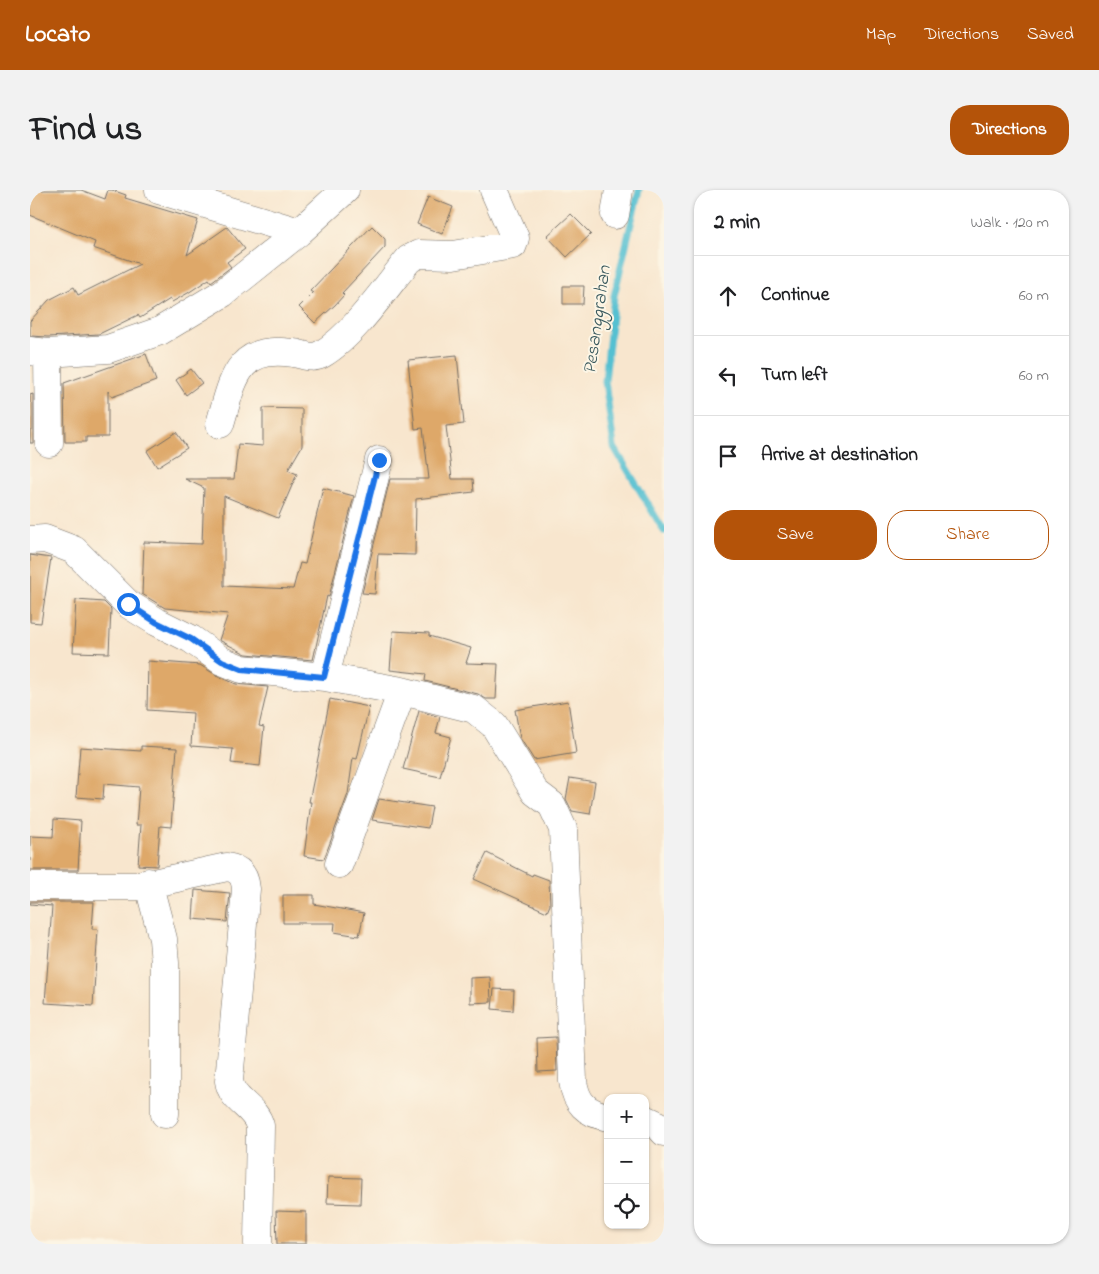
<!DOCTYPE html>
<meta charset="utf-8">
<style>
:root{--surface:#fff;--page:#f2f2f2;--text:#202124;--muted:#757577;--line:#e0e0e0;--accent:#b45309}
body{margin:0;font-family:"Indie Flower",sans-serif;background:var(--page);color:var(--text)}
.controls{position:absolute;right:15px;bottom:15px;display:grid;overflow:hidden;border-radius:10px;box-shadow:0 1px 4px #0004}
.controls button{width:45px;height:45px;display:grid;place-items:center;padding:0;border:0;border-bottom:1px solid var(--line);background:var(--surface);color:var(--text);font:25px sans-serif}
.stop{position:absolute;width:15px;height:15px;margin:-11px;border:4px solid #1a73e8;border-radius:50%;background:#fff}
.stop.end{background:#1a73e8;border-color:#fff;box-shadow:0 1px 5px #0008}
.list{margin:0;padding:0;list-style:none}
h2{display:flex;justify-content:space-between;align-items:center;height:65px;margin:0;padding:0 20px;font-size:21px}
h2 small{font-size:16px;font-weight:400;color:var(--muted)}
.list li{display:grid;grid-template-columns:32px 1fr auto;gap:15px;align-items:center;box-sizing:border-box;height:80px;padding:0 20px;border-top:1px solid var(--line)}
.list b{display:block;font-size:19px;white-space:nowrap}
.list em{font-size:16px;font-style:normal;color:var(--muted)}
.actions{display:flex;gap:10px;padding:15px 20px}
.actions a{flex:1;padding:11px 0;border:1px solid var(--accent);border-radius:20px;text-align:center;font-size:18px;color:var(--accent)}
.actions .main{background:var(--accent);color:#fff}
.icon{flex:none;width:28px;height:28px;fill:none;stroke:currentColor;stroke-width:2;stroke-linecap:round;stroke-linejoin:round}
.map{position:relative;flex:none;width:634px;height:1054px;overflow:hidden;border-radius:20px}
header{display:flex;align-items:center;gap:30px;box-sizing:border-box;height:70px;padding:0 25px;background:var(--accent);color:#fff}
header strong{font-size:24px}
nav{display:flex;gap:28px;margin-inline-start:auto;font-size:18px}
.intro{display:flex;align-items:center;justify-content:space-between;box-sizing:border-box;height:120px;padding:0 30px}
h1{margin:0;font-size:35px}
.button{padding:12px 22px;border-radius:20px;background:var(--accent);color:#fff;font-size:18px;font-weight:700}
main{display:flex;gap:30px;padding:0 30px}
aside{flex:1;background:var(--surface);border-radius:20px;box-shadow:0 1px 4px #0004}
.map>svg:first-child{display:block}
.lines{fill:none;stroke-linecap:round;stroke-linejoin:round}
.stream{stroke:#55c0d1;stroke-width:7}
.building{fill:#dea869}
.minor-casing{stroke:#736c64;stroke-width:29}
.minor{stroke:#fff;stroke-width:28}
.route{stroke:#1a73e8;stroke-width:6}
.labels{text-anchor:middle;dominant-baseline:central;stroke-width:4;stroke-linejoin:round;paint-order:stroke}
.water-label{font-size:19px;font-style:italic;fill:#38585d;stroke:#fcf5e5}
</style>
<header>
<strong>Locato</strong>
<nav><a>Map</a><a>Directions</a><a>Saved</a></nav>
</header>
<div class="intro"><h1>Find us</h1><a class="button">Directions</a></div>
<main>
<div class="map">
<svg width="634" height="1054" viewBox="0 0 634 1054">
<rect width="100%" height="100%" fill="#fcf5e5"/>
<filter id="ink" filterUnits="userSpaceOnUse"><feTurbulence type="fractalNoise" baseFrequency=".02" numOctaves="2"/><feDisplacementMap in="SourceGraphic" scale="10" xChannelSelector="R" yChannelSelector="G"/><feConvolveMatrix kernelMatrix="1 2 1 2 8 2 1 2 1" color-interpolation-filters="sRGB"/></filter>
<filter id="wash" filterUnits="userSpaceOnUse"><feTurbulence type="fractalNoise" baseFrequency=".0096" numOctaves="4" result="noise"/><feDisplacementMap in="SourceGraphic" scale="20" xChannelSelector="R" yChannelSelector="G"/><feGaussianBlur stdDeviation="1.12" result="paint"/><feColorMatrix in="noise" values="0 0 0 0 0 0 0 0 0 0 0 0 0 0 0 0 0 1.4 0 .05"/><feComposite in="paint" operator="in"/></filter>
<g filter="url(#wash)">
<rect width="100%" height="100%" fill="#f8e6ce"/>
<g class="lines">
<path class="stream" d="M 609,0 L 584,106 L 575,191 L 584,257 L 634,341"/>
</g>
<g id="blocks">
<path class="building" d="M 0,0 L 51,0 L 75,9 L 78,0 L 82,0 L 96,5 L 95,8 L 168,30 L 157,65 L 197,37 L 215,59 L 197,72 L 201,77 L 181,92 L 179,89 L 158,103 L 142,112 L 140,109 L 110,128 L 108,125 L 69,144 L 18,147 L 0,146 L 0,131 L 19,110 L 44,97 L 48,105 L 110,74 L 63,58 L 65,52 L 0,25 Z
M 398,7 L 423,17 L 412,44 L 387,34 Z
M 541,24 L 561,44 L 537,67 L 517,46 Z
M 342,36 L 355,49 L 355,57 L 312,103 L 314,105 L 305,115 L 285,133 L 269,117 L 283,103 L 280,101 Z
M 533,96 L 554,96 L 553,114 L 533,114 Z
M 116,164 L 126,191 L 82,207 L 78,201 L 78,247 L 56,247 L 56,252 L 35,252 L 34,193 Z
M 427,165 L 434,234 L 416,236 L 422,289 L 443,289 L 444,302 L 386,309 L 385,365 L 348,364 L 345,404 L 332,403 L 360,289 L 399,289 L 393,238 L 385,239 L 378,170 Z
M 161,179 L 172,193 L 156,205 L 146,190 Z
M 3,204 L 3,253 L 0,253 L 0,205 Z
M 233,218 L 272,219 L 272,256 L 258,280 L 267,284 L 248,328 L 194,306 L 194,396 L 263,399 L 270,373 L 275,374 L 293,298 L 324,306 L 299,407 L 297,406 L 283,470 L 216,464 L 189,450 L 198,424 L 135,418 L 112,404 L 114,352 L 172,354 L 174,298 L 155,289 L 204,289 L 208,254 L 233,256 Z
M 146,242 L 157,258 L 127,277 L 117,261 Z
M 0,365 L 21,368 L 11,433 L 0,432 Z
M 46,410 L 74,412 L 81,419 L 79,463 L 43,462 Z
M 363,441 L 399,443 L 399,446 L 441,458 L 436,473 L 468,474 L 466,509 L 456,509 L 448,504 L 395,491 L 396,484 L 360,480 Z
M 118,471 L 170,475 L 186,485 L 206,494 L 238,497 L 229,536 L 234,537 L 230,576 L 201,573 L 203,559 L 161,556 L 163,523 L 117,520 Z
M 300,509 L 339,517 L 327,569 L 323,568 L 318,604 L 294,669 L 274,666 L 281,612 L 279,612 Z
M 538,511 L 546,563 L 504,570 L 490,548 L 485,520 Z
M 389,521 L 410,527 L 406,543 L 421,547 L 410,587 L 373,579 Z
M 111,556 L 147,558 L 141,637 L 130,636 L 127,676 L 108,675 L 111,635 L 106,635 L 109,597 L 74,594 L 73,609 L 46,607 L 50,557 L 111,561 Z
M 540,588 L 565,592 L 560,624 L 542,621 L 536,609 Z
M 349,609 L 402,617 L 398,638 L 342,630 Z
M 24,629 L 51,631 L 48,680 L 0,680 L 0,646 L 23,647 Z
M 457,663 L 502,686 L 503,684 L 519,690 L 520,715 L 517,722 L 444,689 Z
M 165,700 L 200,703 L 197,732 L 163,729 Z
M 253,705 L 284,705 L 284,714 L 334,723 L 329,746 L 304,742 L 305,733 L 253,733 Z
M 0,712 L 64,712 L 62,739 L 68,739 L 63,816 L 15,813 L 22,716 L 0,714 Z
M 460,787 L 461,812 L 440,813 L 440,788 Z
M 464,799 L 484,800 L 483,821 L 462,819 Z
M 526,847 L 527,881 L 508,882 L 507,848 Z
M 298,987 L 331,988 L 330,1014 L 297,1013 Z
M 246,1021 L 276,1022 L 276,1054 L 247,1054 Z"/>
</g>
</g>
<g filter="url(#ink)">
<use href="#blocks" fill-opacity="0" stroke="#736c64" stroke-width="1"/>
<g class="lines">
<defs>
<path id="minor" d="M 129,0 L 269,42
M 585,25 L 589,0
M 0,161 L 18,163 L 78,159 L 130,141 L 193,103 L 269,42 L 315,0
M 18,163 L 19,253
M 190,234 C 203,190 207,154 263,163 C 274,164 281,170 292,164 C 323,146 356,97 379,69 L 389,64 L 423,65 L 483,55 L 485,48 L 464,0
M 0,350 L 15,349 L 44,360 L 98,414 L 127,432 L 161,449 L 192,471 L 212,479 L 295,487 L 372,501 L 444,519 L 464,535 L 505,602 L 522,615 L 533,639 L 543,891 C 546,913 556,923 578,927
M 295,487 L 349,270
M 309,674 L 372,501
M 118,692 L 133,749 L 135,773 L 135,924
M 0,696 L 110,696 L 197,677 C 211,679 215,687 216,699 L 199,891 C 202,912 225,916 230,936 L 228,1054
M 615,929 L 628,935 L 634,942"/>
</defs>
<use href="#minor" class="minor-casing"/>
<use href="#minor" class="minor"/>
</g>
</g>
<g class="lines" filter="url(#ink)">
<path class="route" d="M 98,414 L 126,432 L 161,449 L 192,471 L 212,479 L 294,487 L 349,270"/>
</g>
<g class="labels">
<g class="water-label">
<text transform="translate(568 130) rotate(-82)">Pesanggrahan</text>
</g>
</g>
</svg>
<div class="controls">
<button>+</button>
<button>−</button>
<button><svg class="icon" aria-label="locate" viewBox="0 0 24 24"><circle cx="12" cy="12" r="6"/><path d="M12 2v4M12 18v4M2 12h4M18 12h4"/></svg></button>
</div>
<div class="stop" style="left:98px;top:414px"></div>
<div class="stop end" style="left:349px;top:270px"></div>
</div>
<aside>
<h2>2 min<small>Walk · 120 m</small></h2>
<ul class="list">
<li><svg class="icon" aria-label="ahead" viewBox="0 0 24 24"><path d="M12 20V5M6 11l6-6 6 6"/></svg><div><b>Continue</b></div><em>60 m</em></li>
<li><svg class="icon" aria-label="left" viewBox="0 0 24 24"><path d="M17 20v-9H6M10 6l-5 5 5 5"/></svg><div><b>Turn left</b></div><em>60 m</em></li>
<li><svg class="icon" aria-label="arrive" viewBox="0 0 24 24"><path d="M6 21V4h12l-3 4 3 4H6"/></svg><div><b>Arrive at destination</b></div></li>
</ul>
<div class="actions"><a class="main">Save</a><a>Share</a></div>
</aside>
</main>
